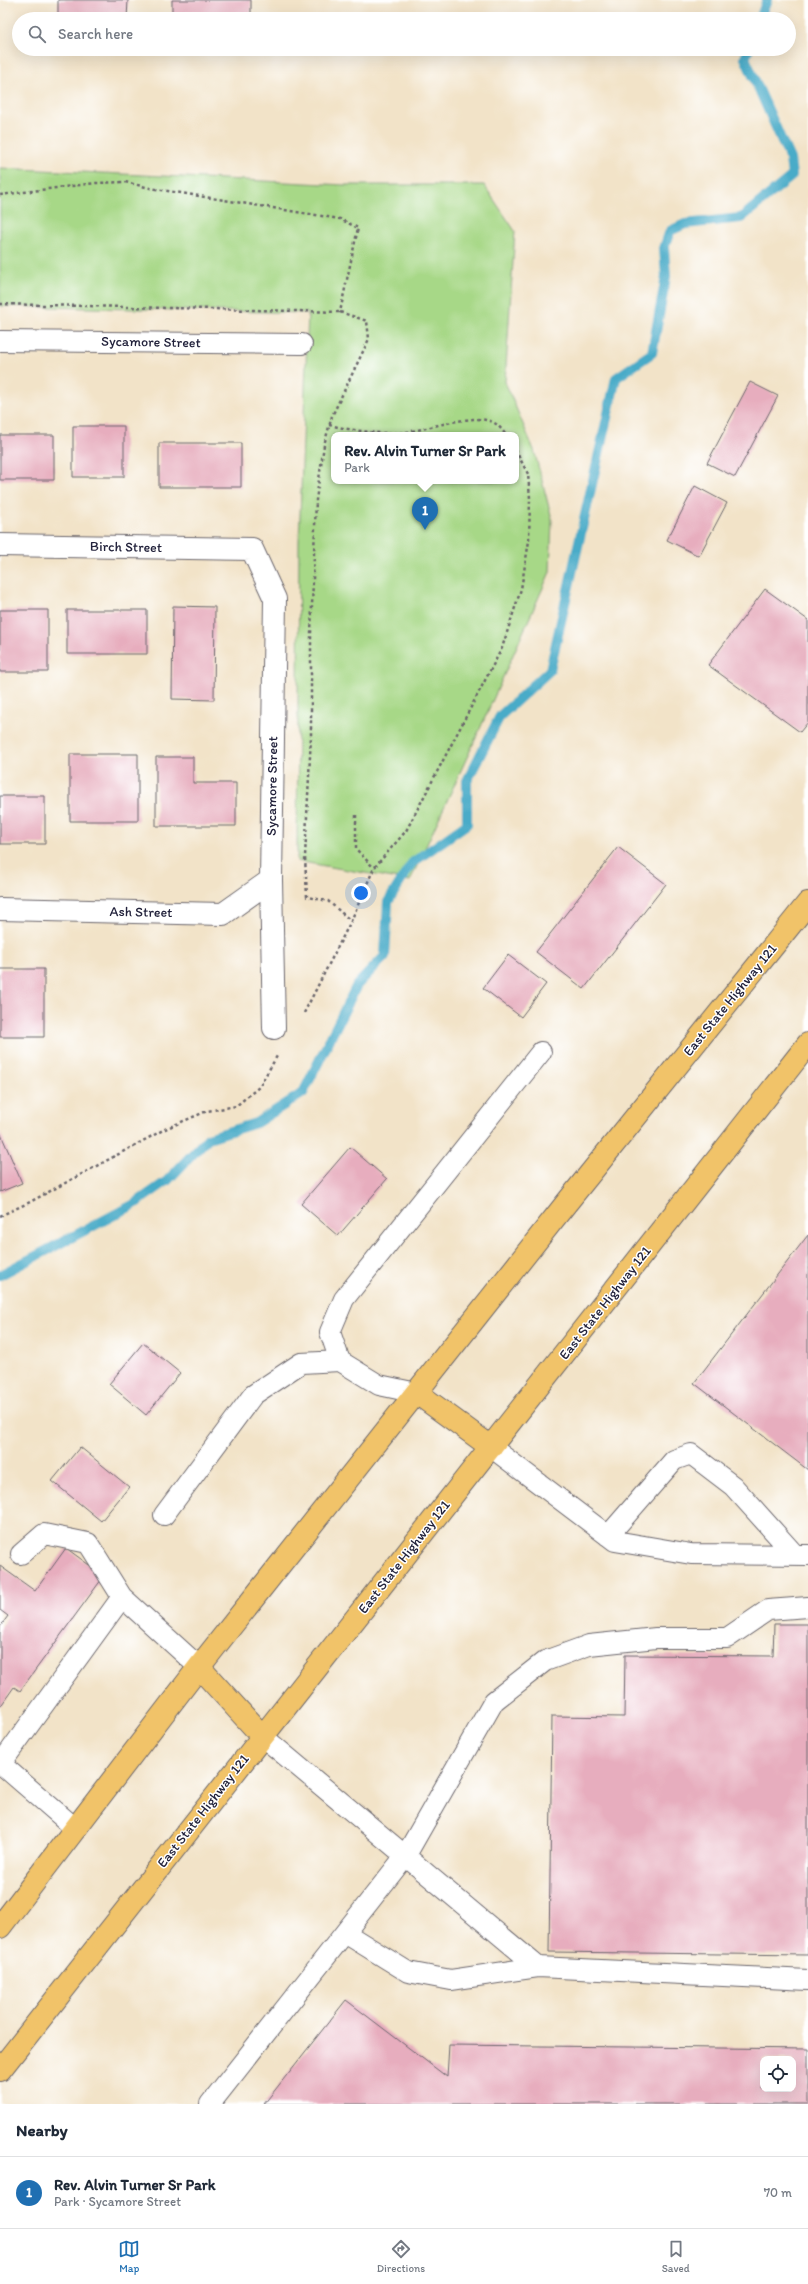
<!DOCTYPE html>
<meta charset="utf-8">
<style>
:root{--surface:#fff;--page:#f2f2f3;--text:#1f2937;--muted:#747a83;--line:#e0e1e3;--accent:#1f6fb2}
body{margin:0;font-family:Itim,sans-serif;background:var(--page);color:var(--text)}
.controls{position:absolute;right:12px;bottom:12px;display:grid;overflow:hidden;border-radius:8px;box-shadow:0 4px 16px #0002}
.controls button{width:36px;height:36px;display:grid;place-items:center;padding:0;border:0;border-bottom:1px solid var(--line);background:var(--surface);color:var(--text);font:20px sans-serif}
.you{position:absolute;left:361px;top:893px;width:14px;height:14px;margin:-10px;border:3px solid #fff;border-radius:50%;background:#1a73e8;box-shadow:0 0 0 6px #1a73e833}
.badge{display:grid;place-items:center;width:26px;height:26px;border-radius:50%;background:var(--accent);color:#fff;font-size:13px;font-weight:700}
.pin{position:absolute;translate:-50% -33px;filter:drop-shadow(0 1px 2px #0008)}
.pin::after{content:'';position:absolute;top:21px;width:14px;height:12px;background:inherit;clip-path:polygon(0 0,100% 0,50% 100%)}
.popup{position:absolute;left:331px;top:432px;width:188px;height:52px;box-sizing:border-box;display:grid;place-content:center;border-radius:8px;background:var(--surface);filter:drop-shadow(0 1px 3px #0005);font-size:13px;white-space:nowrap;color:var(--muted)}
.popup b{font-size:15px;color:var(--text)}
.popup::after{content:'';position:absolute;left:50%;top:100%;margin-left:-8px;border:8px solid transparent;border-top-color:var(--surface)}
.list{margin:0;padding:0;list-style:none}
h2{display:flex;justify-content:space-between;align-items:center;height:52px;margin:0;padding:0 16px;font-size:17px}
h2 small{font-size:13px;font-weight:400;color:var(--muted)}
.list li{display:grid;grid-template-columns:26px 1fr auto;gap:12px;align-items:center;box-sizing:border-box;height:72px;padding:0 16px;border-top:1px solid var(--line)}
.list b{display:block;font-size:15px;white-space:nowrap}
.list p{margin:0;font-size:13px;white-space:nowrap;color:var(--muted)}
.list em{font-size:13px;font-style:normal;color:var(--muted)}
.icon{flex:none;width:22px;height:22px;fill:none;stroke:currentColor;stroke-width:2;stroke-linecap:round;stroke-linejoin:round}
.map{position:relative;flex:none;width:808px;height:2104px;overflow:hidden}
.search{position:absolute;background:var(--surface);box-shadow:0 4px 16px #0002;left:12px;right:12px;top:12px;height:44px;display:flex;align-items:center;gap:10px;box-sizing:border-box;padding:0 14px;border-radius:22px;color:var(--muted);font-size:15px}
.sheet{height:124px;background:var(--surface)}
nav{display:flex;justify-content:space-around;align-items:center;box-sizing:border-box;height:56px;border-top:1px solid var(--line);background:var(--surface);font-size:11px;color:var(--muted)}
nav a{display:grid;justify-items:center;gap:2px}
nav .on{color:var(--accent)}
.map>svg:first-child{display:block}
.green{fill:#a7d887;stroke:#647d61;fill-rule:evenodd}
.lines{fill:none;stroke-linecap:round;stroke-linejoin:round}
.stream{stroke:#49abc8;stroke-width:10}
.building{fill:#e7adbe;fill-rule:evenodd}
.lane-casing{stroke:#6b666c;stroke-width:22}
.street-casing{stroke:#6b666c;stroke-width:24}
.primary-casing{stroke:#6b666c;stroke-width:24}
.path{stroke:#6b666c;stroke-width:2.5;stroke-dasharray:3 3;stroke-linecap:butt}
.lane{stroke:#fff;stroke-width:20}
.street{stroke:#fff;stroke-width:22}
.primary{stroke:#f1c369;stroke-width:22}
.labels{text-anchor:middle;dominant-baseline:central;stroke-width:3;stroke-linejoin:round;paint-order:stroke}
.street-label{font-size:14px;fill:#22223b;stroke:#fff}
</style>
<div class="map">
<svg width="808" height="2104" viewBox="0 0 808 2104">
<rect width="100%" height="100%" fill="#fff"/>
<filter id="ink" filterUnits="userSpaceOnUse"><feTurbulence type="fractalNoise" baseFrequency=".025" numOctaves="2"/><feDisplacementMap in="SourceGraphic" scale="8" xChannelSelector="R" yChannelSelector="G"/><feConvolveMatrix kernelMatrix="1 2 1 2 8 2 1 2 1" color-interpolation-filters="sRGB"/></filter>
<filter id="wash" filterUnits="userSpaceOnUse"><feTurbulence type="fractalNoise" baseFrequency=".012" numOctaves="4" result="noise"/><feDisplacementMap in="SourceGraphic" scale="16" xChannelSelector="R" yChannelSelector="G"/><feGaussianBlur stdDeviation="0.9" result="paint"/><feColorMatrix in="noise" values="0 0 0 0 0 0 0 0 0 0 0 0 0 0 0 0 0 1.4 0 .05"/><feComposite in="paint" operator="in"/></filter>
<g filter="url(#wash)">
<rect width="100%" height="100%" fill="#f2e3c8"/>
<path class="green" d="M 0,168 L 345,185 L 484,185 L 515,231 L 505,382 L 534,450 L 552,519 L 550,572 L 475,740 L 410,881 L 297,861 L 299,541 L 308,313 L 0,306 ZM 334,435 L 516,435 L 516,481 L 334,481 Z"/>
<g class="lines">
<path class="stream" d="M 760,19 L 767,0
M 0,1275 L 133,1205 L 167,1181 L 208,1138 L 256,1123 L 303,1093 L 357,985 L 385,956 L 388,902 L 412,863 L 467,824 L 467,781 L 500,716 L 550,670 L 616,378 L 652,353 L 666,277 L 664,248 L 670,231 L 685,224 L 741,218 L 792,176 L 790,159 L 745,58 L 749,49"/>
</g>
<g id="blocks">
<path class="building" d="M 58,0 L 128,0 L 127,19 L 58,19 Z
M 172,0 L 251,0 L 251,19 L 172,19 Z
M 750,382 L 778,396 L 735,477 L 707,463 Z
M 73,426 L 124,426 L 124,477 L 73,477 Z
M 0,435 L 54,435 L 54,480 L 0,480 Z
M 159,443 L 241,443 L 241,487 L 159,487 Z
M 695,486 L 727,503 L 699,556 L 667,540 Z
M 765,589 L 808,620 L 808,722 L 800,732 L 708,665 Z
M 173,606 L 215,607 L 214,700 L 172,699 Z
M 0,610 L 48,610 L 48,672 L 0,672 Z
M 67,610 L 147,610 L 147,654 L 67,654 Z
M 70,754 L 138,754 L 138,821 L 70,821 Z
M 156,757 L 193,757 L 193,783 L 236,783 L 236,826 L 156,826 Z
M 0,796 L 45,796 L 45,844 L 0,844 Z
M 618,847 L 666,884 L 584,989 L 536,952 Z
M 508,955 L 546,984 L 521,1017 L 483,988 Z
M 0,969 L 44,969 L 44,1037 L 0,1037 Z
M 0,1132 L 22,1183 L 0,1192 Z
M 350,1147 L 387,1179 L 338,1236 L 301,1204 Z
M 808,1235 L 808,1470 L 694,1383 Z
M 143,1343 L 180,1373 L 146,1415 L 109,1384 Z
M 80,1447 L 129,1487 L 101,1521 L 52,1481 Z
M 66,1548 L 104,1576 L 20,1691 L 14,1687 L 0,1707 L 0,1627 L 8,1616 L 0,1610 L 0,1566 L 35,1591 Z
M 774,1624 L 808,1624 L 808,1955 L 549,1952 L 552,1716 L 624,1717 L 625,1655 L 773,1656 Z
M 346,2000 L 447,2077 L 449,2045 L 808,2049 L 808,2104 L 264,2104 ZM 763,2059 L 793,2059 L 793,2089 L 763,2089 Z"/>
</g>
</g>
<g filter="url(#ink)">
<use href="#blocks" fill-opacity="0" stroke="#6b666c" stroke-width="1"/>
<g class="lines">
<defs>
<path id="lane" d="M 0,341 L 302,344
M 417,1393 L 379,1385 L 340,1361 L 330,1332 L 344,1299 L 541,1052
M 491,1447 L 615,1541 L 691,1554 L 808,1555
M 164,1515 L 253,1395 L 301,1363 L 340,1361
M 608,1536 L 674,1460 L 691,1454 L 733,1486 L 795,1555
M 21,1554 L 44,1534 L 88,1543 L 122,1597 L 199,1667
M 262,1736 L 538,1967 L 808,1980
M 1,1764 L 76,1829
M 0,1765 L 122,1597
M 345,1933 L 408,1972 L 451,1980 L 538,1967
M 210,2104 L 406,1855 L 494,1701 L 545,1661 L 589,1645 L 656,1638 L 727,1638 L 768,1610 L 808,1607"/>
<path id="street" d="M 0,545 L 252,549 L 275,599 L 271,880 L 274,1028
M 0,909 L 223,914 L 271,880"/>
<path id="primary" d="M 417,1393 L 491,1447
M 199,1667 L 262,1736
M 0,1927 L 199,1667 L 564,1206 L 808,903
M 0,2070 L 808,1044"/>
</defs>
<use href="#lane" class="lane-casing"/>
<use href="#street" class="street-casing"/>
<use href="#primary" class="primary-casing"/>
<path class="path" d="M 0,195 L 96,183 L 125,182 L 150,188 L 340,219 L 358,228 L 340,312 L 367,321 L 369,339 L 332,416 L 324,445 L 316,500 L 311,633 L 311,736 L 305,857 L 307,897 L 328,901 L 351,921 L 374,868 L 406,831 L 502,648 L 521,589 L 529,541 L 530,498 L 528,474 L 516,451
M 0,304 L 340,312
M 329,425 C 351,430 374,434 396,433 C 422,433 475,409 496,424 C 499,426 503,431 506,435
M 356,815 L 356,849 L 374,868
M 304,1013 L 351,921
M 0,1216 L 30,1202 L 165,1129 L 207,1111 L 236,1106 L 259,1087 L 277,1056"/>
<use href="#lane" class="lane"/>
<use href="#street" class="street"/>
<use href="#primary" class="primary"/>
</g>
</g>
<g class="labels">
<g class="street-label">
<text transform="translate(151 342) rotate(1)">Sycamore Street</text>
<text transform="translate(126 547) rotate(1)">Birch Street</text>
<text transform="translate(272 786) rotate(-89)">Sycamore Street</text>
<text transform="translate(141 912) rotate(1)">Ash Street</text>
<text transform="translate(730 1000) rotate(-51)">East State Highway 121</text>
<text transform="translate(605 1303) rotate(-52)">East State Highway 121</text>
<text transform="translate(404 1557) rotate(-52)">East State Highway 121</text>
<text transform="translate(203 1811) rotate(-52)">East State Highway 121</text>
</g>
</g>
</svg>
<div class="controls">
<button><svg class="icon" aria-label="locate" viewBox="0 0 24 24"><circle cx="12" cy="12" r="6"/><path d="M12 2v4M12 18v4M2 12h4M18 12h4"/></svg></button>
</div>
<div class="you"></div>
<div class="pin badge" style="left:425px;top:530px">1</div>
<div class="popup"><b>Rev. Alvin Turner Sr Park</b>Park</div>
<div class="search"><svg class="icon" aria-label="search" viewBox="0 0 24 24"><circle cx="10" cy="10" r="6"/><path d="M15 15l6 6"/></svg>Search here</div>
</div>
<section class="sheet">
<h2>Nearby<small></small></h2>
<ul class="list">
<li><span class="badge">1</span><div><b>Rev. Alvin Turner Sr Park</b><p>Park · Sycamore Street</p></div><em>70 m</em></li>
</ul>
</section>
<nav>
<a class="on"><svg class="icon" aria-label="map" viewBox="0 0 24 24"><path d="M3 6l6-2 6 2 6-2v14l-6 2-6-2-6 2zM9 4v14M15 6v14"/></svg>Map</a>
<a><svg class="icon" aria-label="directions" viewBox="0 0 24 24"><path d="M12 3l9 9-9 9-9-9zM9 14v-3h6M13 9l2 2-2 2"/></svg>Directions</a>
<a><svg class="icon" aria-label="saved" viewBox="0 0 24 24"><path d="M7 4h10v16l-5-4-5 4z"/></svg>Saved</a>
</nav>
